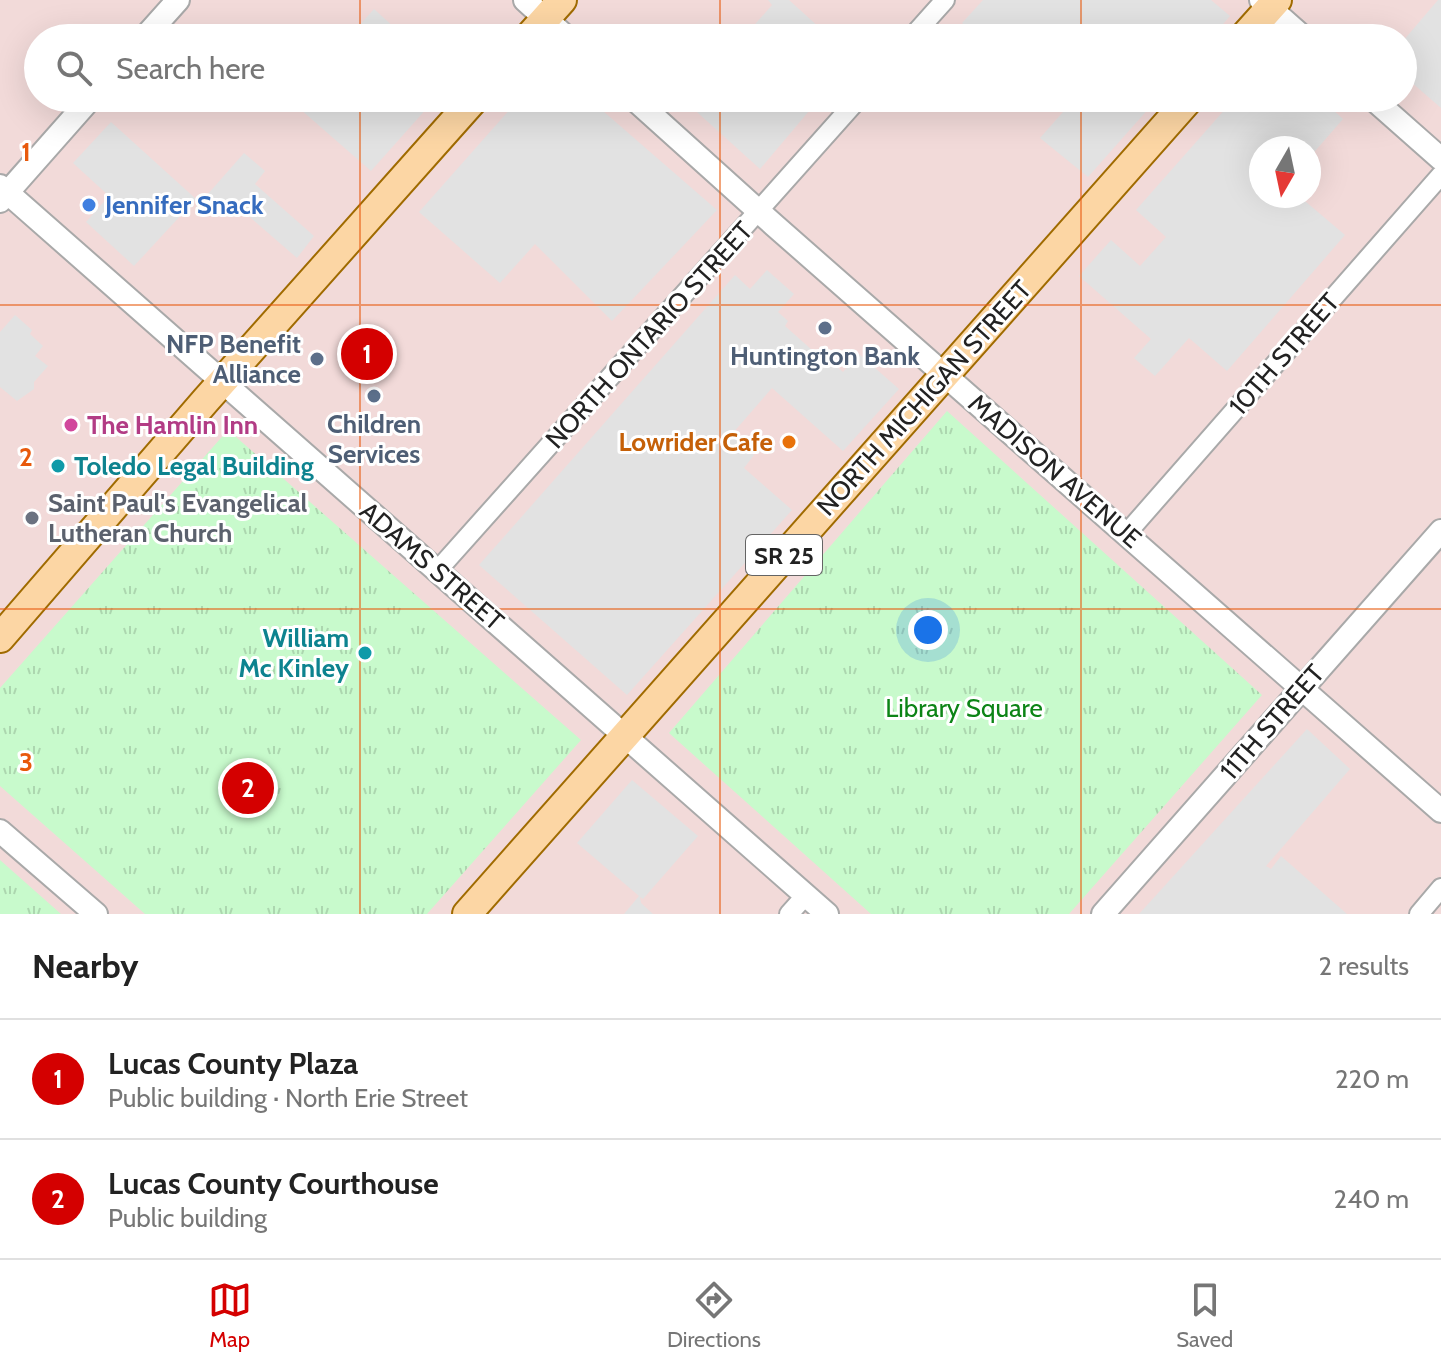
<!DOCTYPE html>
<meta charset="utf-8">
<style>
:root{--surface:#fff;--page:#f6f6f6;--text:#222;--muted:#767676;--line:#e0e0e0;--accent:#d40000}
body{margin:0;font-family:Cabin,sans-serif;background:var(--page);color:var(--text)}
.compass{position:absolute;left:1249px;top:136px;width:72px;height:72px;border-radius:50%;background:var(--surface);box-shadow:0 8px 32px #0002;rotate:189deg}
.you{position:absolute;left:928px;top:630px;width:28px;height:28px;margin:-20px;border:6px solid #fff;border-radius:50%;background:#1a73e8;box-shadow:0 0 0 12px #1a73e833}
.badge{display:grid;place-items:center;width:52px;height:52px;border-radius:50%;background:var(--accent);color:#fff;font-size:26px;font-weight:700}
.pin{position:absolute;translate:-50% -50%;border:4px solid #fff;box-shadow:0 2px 8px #0006}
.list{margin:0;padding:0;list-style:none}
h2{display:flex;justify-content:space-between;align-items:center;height:104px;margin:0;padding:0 32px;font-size:34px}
h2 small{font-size:26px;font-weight:400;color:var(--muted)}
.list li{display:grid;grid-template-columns:52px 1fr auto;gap:24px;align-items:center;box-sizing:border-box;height:120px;padding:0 32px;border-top:2px solid var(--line)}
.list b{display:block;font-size:30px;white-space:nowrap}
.list p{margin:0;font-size:26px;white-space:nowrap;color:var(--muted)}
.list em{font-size:26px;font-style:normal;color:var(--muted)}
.icon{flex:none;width:44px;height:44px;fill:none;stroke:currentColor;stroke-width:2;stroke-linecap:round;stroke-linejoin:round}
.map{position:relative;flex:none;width:1441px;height:914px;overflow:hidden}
.search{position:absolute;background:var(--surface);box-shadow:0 8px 32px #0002;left:24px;right:24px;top:24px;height:88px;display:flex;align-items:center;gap:20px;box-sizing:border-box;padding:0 28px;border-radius:44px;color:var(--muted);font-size:30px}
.sheet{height:344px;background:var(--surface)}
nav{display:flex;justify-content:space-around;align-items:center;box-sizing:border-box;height:112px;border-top:2px solid var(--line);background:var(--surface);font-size:22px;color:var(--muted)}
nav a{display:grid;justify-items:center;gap:4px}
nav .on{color:var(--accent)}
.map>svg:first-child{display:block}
.commercial{fill:#f2dad9;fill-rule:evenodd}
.park{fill:url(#park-tufts)}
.parking{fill:#e2e2e2}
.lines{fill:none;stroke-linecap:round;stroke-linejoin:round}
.minor-casing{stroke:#a9a9a9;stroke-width:22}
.tertiary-casing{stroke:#a9a9a9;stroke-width:26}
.primary-casing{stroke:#a06b00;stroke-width:32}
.minor{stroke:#fff;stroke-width:18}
.tertiary{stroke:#fff;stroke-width:22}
.primary{stroke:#fcd6a4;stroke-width:28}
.grid{fill:none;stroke:#e8590c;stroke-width:2;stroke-opacity:0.55}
.shop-dot{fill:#3f7fe0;stroke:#fff;stroke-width:3}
.service-dot{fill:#5c6f8a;stroke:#fff;stroke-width:3}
.hotel-dot{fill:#d1479c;stroke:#fff;stroke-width:3}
.food-dot{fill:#e8710a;stroke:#fff;stroke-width:3}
.culture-dot{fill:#0f9aa8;stroke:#fff;stroke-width:3}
.worship-dot{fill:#6b7280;stroke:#fff;stroke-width:3}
.labels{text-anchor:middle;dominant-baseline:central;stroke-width:6;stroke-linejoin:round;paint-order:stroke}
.shield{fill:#fff;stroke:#646464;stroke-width:2}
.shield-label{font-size:24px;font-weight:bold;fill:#222}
.shop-label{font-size:26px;font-weight:bold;fill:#366cbe;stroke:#fff;text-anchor:start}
.street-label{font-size:26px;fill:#222;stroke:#fff}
.service-label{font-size:26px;font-weight:bold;fill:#4e5e75;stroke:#fff}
.hotel-label{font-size:26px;font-weight:bold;fill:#b23c85;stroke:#fff;text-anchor:start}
.food-label{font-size:26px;font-weight:bold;fill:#c56008;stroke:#fff;text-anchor:end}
.culture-label{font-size:26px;font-weight:bold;fill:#0d838f;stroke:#fff;text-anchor:start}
.worship-label{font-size:26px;font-weight:bold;fill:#5b616d;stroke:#fff;text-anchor:start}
.park-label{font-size:26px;fill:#0c8416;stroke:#fff}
.grid-label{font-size:26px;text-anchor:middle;font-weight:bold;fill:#e8590c;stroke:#fff;stroke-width:6;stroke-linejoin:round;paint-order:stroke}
</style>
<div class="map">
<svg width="1441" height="914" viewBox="0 0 1441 914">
<defs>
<pattern id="park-tufts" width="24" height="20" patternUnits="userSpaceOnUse" patternTransform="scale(2)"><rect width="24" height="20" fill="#c8facc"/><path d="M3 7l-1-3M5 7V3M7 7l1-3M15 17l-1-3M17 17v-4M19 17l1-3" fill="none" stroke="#acd6af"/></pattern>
</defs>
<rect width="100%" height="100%" fill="#f2efe9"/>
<path class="commercial" d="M 0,0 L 1441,0 L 1441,914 L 0,914 ZM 38,38 L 1403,38 L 1403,98 L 38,98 ZM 1261,148 L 1309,148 L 1309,196 L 1261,196 Z"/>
<path class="park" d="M 947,411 L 1262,695 L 1069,914 L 871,914 L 669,733 Z
M 228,430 L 581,740 L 427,914 L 145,914 L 0,786 L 0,688 Z
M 0,860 L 61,914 L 0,914 Z"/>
<path class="parking" d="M 768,0 L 789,0 L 831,38 L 743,38 L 772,5 Z
M 983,0 L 1211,0 L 1230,16 L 1211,38 L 979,38 L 962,23 Z
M 1438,0 L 1441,0 L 1441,108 L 1403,75 L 1403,41 Z
M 374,9 L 406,38 L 348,38 Z
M 295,98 L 436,98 L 371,171 L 292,102 Z
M 520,98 L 588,98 L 717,210 L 612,321 L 535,244 L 500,283 L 419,212 Z
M 691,98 L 820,98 L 760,169 L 687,103 Z
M 1048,98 L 1158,98 L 1088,177 L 1040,138 L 1063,112 Z
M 1235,98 L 1320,98 L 1343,119 L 1309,158 L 1309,148 L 1261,148 L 1261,196 L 1299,196 L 1345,235 L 1227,371 L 1189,338 L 1155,376 L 1134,358 L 1151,339 L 1079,276 L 1111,240 L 1140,266 L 1166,237 L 1136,210 Z
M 111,122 L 196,199 L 134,266 L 86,222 L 109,196 L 73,163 Z
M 244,153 L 265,171 L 255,184 L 314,236 L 297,258 L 229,199 L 214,215 L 200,203 Z
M 767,270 L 794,294 L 778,312 L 788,321 L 785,326 L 830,366 L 833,363 L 843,372 L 859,354 L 899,389 L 843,451 L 772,388 L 732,434 L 754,455 L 744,468 L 792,510 L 627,695 L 479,565 L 735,275 L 750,289 Z
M 15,315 L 32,330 L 30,334 L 43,346 L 35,356 L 48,366 L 34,382 L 34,389 L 17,401 L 0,387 L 0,332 Z
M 1307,729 L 1350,769 L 1266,866 L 1271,869 L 1281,856 L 1347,914 L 1139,914 Z
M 632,780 L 698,836 L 643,899 L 640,897 L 641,903 L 653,914 L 624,914 L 639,896 L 577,843 Z"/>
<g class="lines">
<defs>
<path id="minor" d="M 911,38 L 945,0
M 1127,533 L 1441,175
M 437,571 L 859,98
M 789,914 L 806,895
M 1419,914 L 1441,888"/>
<path id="tertiary" d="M 525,0 L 567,38
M 1261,0 L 1304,38
M 144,38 L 178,0
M 633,98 L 774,225 L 1441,811
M 1372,98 L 1441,159
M 0,186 L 827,914
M 0,201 L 91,98
M 0,831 L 96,914
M 1103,914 L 1441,531"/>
<path id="primary" d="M 528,38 L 562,0
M 1243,38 L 1277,0
M 0,638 L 206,400 L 475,98
M 467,914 L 1190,98"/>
</defs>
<use href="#minor" class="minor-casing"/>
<use href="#tertiary" class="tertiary-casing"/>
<use href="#primary" class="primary-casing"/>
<use href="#minor" class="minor"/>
<use href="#tertiary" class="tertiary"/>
<use href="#primary" class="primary"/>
</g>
<path class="grid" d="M 360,0 L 360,38M 720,0 L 720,38M 1081,0 L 1081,38M 360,98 L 360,914M 720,98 L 720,914M 1081,98 L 1081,914M 0,305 L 1441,305M 0,609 L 1441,609"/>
<circle class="shop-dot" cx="89" cy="205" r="8"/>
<g class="service-dot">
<circle cx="825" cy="328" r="8"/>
<circle cx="317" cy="359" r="8"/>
<circle cx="374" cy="396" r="8"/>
</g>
<circle class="hotel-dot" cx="71" cy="425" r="8"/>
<circle class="food-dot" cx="789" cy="442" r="8"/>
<g class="culture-dot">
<circle cx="58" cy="466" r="8"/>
<circle cx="365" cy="653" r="8"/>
</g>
<circle class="worship-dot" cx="32" cy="518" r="8"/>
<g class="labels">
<rect class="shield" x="746" y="535" width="76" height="40" rx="6"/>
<g class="shield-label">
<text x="784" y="555">SR 25</text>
</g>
<g class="shop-label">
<text x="105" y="205">Jennifer Snack</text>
</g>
<g class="street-label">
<text transform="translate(649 335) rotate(-48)">NORTH ONTARIO STREET</text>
<text transform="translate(1284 354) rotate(-49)">10TH STREET</text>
<text transform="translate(924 398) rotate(-48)">NORTH MICHIGAN STREET</text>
<text transform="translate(1055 471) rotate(41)">MADISON AVENUE</text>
<text transform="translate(432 566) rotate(41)">ADAMS STREET</text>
<text transform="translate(1272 722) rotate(-49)">11TH STREET</text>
</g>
<g class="service-label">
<text x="301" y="344" text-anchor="end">NFP Benefit<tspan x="301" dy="30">Alliance</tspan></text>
<text x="825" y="356">Huntington Bank</text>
<text x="374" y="424">Children<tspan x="374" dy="30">Services</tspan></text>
</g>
<g class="hotel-label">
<text x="87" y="425">The Hamlin Inn</text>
</g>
<g class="food-label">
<text x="773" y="442">Lowrider Cafe</text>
</g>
<g class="culture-label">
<text x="74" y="466">Toledo Legal Building</text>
<text x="349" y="638" text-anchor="end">William<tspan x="349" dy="30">Mc Kinley</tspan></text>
</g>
<g class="worship-label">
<text x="48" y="503">Saint Paul's Evangelical<tspan x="48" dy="30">Lutheran Church</tspan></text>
</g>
<g class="park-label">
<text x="964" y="708">Library Square</text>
</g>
</g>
<g class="grid-label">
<text x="26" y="161">1</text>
<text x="26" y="466">2</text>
<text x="26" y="771">3</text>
</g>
</svg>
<svg class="compass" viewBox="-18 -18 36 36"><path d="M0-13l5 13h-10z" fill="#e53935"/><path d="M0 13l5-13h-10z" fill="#767676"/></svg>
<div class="you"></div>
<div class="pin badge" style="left:367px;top:354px">1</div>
<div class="pin badge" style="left:248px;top:788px">2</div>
<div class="search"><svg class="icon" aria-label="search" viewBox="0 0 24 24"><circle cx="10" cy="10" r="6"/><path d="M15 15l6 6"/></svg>Search here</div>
</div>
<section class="sheet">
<h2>Nearby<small>2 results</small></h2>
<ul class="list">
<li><span class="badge">1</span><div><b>Lucas County Plaza</b><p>Public building · North Erie Street</p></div><em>220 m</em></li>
<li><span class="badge">2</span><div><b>Lucas County Courthouse</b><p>Public building</p></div><em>240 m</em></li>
</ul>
</section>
<nav>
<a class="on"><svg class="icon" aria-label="map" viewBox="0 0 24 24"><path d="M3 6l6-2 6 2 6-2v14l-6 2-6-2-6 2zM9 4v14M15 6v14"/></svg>Map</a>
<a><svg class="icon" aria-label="directions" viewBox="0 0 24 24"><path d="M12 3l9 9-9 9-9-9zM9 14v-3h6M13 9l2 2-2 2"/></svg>Directions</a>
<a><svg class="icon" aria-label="saved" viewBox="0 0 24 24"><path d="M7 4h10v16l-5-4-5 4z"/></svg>Saved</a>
</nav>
